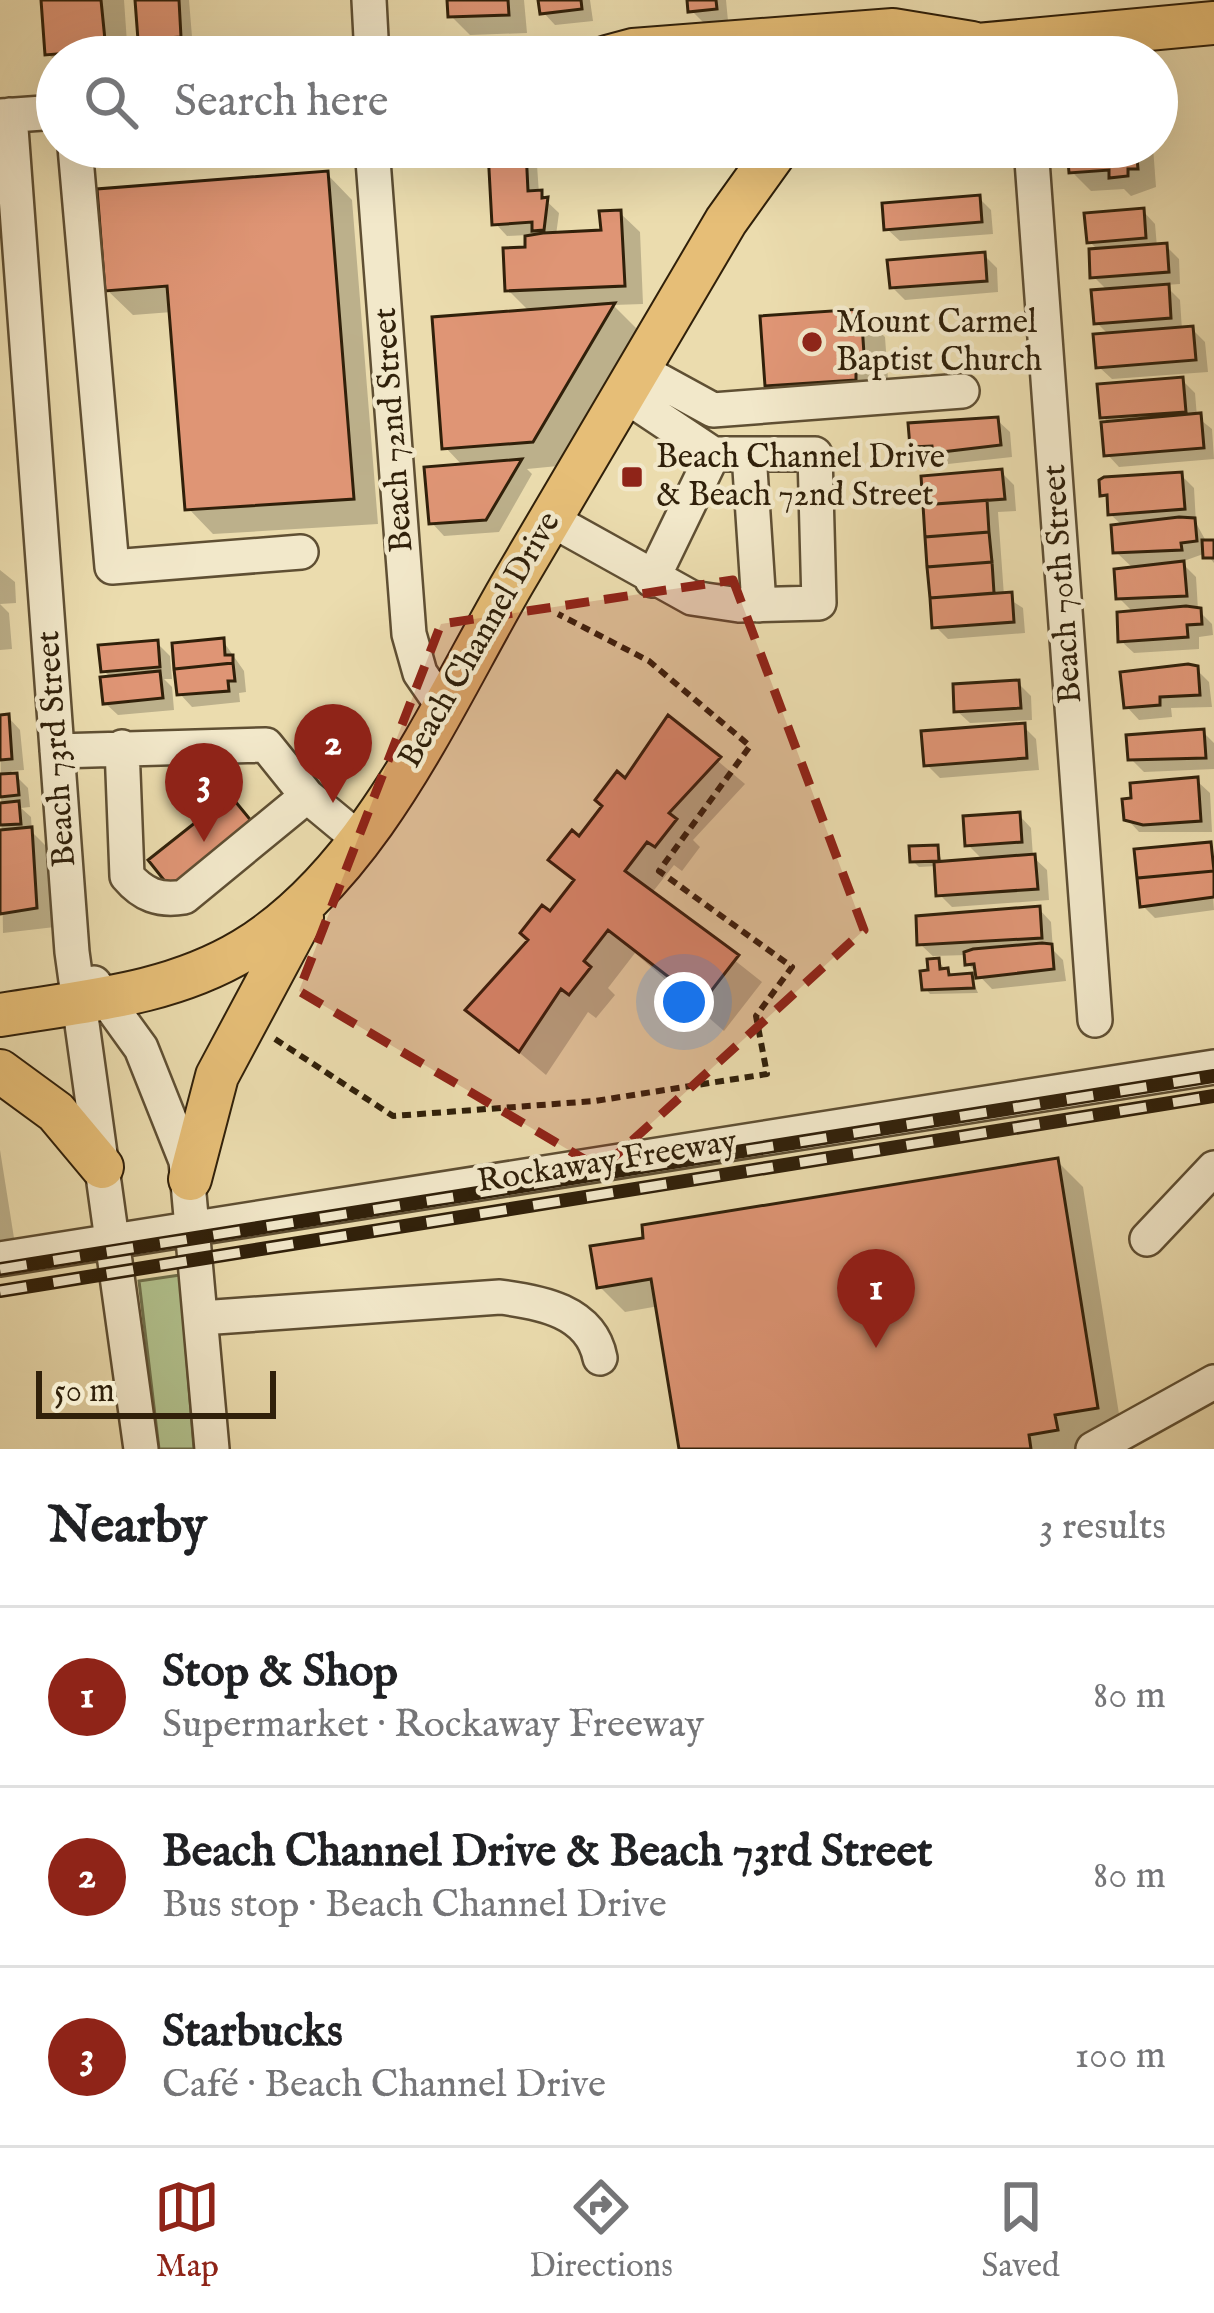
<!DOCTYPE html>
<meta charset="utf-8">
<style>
:root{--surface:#fff;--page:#f2f2f2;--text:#202124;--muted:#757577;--line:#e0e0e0;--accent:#8f2418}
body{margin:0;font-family:"IM FELL English",serif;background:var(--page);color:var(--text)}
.scale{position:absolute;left:36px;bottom:30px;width:240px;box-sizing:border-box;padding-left:12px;border:6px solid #30200a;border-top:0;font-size:33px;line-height:42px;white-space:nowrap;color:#30200a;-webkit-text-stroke:9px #f2e8ca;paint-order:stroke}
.you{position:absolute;left:684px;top:1002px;width:42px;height:42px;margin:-30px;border:9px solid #fff;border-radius:50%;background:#1a73e8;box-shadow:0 0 0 18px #1a73e833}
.badge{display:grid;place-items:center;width:78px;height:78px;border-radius:50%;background:var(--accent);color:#fff;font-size:39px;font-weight:700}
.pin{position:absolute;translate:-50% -99px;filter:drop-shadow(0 3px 6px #0008)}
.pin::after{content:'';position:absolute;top:63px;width:42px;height:36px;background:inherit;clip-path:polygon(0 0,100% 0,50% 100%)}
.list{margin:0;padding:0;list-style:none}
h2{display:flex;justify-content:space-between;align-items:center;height:156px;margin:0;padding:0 48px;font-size:51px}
h2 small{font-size:39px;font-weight:400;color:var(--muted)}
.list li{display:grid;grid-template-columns:78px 1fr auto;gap:36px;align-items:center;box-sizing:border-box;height:180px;padding:0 48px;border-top:3px solid var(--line)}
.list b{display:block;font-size:45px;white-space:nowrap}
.list p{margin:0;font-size:39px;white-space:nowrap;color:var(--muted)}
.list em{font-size:39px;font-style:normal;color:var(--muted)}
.icon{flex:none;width:66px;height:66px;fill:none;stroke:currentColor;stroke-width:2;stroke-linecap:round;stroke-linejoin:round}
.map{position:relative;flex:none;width:1214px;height:1449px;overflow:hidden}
.search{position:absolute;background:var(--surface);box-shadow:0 12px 48px #0002;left:36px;right:36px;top:36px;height:132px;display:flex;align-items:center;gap:30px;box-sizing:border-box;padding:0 42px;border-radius:66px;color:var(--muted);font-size:45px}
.sheet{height:696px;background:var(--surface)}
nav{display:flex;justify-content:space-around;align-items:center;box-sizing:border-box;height:168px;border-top:3px solid var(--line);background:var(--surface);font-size:33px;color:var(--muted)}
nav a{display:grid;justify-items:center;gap:6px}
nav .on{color:var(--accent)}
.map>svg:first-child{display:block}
.green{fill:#b2c28e;stroke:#71714c;stroke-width:3}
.shadow{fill:#0003}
.building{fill:#df9575;stroke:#30200a;stroke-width:3}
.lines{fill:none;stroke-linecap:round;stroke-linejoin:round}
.minor-casing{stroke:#5f4f33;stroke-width:38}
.major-casing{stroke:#30200a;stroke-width:46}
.path{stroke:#30200a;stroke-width:6;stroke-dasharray:9 6;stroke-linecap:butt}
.minor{stroke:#f2e8ca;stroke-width:33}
.major{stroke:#e6be77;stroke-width:42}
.rail-casing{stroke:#30200a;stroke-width:14}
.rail{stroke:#f2e8ca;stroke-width:9;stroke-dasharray:27;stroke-linecap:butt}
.marked{fill:#8f2418;fill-opacity:0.2;stroke:#8f2418;stroke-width:9;stroke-dasharray:24 15;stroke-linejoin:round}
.poi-dot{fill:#8f2418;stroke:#f2e8ca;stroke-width:4.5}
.labels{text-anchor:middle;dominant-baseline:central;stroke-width:9;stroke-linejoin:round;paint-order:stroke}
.poi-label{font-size:33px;fill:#30200a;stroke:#f2e8ca;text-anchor:start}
.street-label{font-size:33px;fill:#30200a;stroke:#f2e8ca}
</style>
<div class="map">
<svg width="1214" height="1449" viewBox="0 0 1214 1449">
<rect width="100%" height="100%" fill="#ebdcae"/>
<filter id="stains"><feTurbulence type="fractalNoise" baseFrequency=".00167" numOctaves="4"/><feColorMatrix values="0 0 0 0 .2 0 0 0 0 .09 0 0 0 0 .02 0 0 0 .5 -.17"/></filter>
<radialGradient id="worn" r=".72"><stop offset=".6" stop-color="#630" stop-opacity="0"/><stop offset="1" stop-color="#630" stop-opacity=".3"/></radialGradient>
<path class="green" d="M 180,1275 L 194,1449 L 159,1449 L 139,1281 Z"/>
<path class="shadow" d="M 44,0 L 124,0 L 128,57 L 57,57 L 57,62 L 48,54 Z
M 138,0 L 189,0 L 193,49 L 154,52 L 141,39 Z
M 450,0 L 524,0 L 527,33 L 470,35 L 451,16 Z
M 542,0 L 590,0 L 593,21 L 555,25 L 543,12 Z
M 690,0 L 726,0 L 728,21 L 704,23 L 691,10 Z
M 876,147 L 999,147 L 999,158 L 871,168 L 860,157 Z
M 1070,147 L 1153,147 L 1156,187 L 1131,196 L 1124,189 L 1091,191 L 1072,172 Z
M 525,153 L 537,165 L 539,194 L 559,213 L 556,235 L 604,233 L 620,213 L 640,232 L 643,304 L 613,305 L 638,330 L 558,466 L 527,469 L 532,474 L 499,532 L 444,536 L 432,523 L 464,467 L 445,447 L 530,312 L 508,290 L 528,250 L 528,235 L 507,236 L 495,223 Z
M 327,174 L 352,200 L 378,524 L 213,534 L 188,508 L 172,312 L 133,315 L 107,290 Z
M 979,198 L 991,210 L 993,234 L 900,241 L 887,229 Z
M 1143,211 L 1155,224 L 1157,247 L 1166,246 L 1179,259 L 1180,284 L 1165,285 L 1180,300 L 1182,330 L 1192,329 L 1205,342 L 1208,372 L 1112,379 L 1099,367 L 1110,336 L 1097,323 L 1109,292 L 1093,276 L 1099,251 L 1089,241 Z
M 984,255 L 997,268 L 998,292 L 905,300 L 892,287 Z
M 859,312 L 885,337 L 889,394 L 793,410 L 768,385 Z
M 1182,380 L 1195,393 L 1197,417 L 1212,429 L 1214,459 L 1119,467 L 1107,454 L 1110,424 L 1103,417 Z
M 997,420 L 1010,432 L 1012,457 L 948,464 L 942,457 L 926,459 L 913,446 Z
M 1001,472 L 1014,485 L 1016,511 L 998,512 L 1004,596 L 1023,608 L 1025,633 L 948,639 L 935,626 L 924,478 Z
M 1181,475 L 1194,488 L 1196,523 L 1207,543 L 1214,543 L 1214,563 L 1206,553 L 1181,562 L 1196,577 L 1198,610 L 1212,624 L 1213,635 L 1199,637 L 1199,649 L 1134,653 L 1121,641 L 1135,614 L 1119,598 L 1134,569 L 1116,552 L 1124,527 L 1110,514 L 1103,483 Z
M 0,570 L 15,582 L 16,603 L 0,604 Z
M 0,604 L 9,613 L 12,649 L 0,650 Z
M 223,641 L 244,671 L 246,692 L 239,693 L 240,702 L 192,707 L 180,694 Z
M 157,643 L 170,656 L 172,679 L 164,679 L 172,687 L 174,710 L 118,715 L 105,703 L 112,679 L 104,671 Z
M 1196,669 L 1209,682 L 1212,707 L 1171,708 L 1172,717 L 1139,720 L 1127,707 Z
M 1018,683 L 1031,696 L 1032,720 L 970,723 L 957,711 Z
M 8,717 L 20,730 L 24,770 L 11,771 L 28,788 L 30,807 L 21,808 L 31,817 L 32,832 L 50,850 L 55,927 L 3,933 L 0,718 Z
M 668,719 L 745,784 L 693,840 L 700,847 L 682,871 L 674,865 L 651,894 L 762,982 L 724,1031 L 635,953 L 608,988 L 615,995 L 596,1018 L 588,1012 L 546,1075 L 469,1010 L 575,883 L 552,860 L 580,840 Z
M 1023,726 L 1036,739 L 1039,770 L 940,778 L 927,765 Z
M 1203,732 L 1214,743 L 1214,769 L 1144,772 L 1131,759 Z
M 1197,781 L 1210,793 L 1212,832 L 1139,832 L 1127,819 Z
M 1019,815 L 1031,828 L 1033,857 L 1047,870 L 1049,900 L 952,907 L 939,894 L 937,866 L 919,867 L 913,861 L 937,848 L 943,864 L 984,861 L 968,845 Z
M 1210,845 L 1214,910 L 1155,918 L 1143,906 Z
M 1039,909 L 1051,922 L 1053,950 L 1063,960 L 1066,981 L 992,989 L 968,964 L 967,955 L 933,956 L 954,978 L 971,976 L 978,993 L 930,994 L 925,988 L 938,961 L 920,944 Z
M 0,1150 L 14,1238 L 0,1240 Z
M 1057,1161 L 1083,1187 L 1122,1433 L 1079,1440 L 1081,1449 L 683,1449 L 659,1306 L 625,1312 L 600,1287 Z"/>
<path class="building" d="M 41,0 L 101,0 L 106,50 L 45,55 Z
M 135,0 L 179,0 L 181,37 L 138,40 Z
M 447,0 L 508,0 L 509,15 L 448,17 Z
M 538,0 L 581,0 L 582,9 L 540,14 Z
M 687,0 L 716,0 L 717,9 L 688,12 Z
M 870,147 L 975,147 L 861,157 Z
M 1067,147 L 1136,147 L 1138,169 L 1128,169 L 1128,176 L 1109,178 L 1109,170 L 1069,173 Z
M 526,150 L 528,191 L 542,190 L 542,198 L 548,197 L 544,230 L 532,231 L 532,222 L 492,225 L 488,151 Z
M 328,171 L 354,499 L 185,510 L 167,286 L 105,291 L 97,189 Z
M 980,195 L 982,222 L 884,230 L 882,203 Z
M 1144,208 L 1146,238 L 1087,243 L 1084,213 Z
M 621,210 L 625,286 L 505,291 L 503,248 L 525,247 L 525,236 L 543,233 L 601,230 L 599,211 Z
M 1167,243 L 1169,272 L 1090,278 L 1089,249 Z
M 985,252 L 987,281 L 890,288 L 887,260 Z
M 1169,284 L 1171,318 L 1094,324 L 1091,290 Z
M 615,303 L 533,442 L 442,449 L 432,317 Z
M 861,309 L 865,369 L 856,370 L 856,380 L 765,386 L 760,316 Z
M 1193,326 L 1196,360 L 1096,368 L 1093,334 Z
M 1183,377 L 1186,412 L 1100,418 L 1097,384 Z
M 1201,413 L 1204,448 L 1104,456 L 1101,422 Z
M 998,417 L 1001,445 L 933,453 L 932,446 L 910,447 L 908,423 Z
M 522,459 L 486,520 L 429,524 L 424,467 Z
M 1002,469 L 1005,499 L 923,505 L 921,476 Z
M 1182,472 L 1185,509 L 1108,515 L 1107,495 L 1100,496 L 1099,480 L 1104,477 Z
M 987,500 L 989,532 L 925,537 L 923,505 Z
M 1179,517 L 1195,518 L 1197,541 L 1181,543 L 1182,550 L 1113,553 L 1111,525 Z
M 989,532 L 992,562 L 927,567 L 925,537 Z
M 1202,540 L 1214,540 L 1214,558 L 1203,558 Z
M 1184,561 L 1187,596 L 1116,599 L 1114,569 Z
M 992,562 L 994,593 L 930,598 L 927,567 Z
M 1012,592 L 1014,622 L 932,628 L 930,598 Z
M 1186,606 L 1201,608 L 1202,624 L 1187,625 L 1188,637 L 1118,642 L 1117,612 Z
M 224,638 L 225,655 L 233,655 L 233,663 L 174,669 L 172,643 Z
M 158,640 L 160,667 L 101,672 L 98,645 Z
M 233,663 L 235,681 L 228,681 L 229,691 L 177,695 L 174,669 Z
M 1188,664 L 1198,666 L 1200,695 L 1160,697 L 1160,705 L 1124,708 L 1120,672 Z
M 160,671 L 163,698 L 103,704 L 100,677 Z
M 1019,680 L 1021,708 L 954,712 L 953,684 Z
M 9,714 L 12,759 L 0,760 L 0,715 Z
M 668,715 L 721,757 L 669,813 L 677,819 L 655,847 L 647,842 L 625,871 L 739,955 L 698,1008 L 666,983 L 670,978 L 608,930 L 584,961 L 591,967 L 569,995 L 561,989 L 519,1052 L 465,1010 L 528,940 L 520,933 L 542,905 L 550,911 L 574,880 L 548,860 L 572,830 L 579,836 L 602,806 L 595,800 L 617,771 L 625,778 Z
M 1025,723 L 1027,758 L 924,766 L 921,731 Z
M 1204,729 L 1206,758 L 1128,760 L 1126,735 Z
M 17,773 L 19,795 L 0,797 L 0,774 Z
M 1198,777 L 1201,821 L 1143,825 L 1124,820 L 1122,799 L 1131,798 L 1130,783 Z
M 230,795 L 253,823 L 171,889 L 148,860 Z
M 19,801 L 21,824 L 0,825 L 0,803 Z
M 1020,812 L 1022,842 L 965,846 L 963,816 Z
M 32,827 L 37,908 L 0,914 L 0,830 Z
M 1211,842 L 1214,871 L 1137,878 L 1134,849 Z
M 938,845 L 939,861 L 910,862 L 909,846 Z
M 1035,854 L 1038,889 L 936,896 L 934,862 Z
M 1214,871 L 1214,897 L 1140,907 L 1137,878 Z
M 1040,906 L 1042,938 L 917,945 L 916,916 Z
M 1042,943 L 1052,944 L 1054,969 L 976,978 L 974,964 L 965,965 L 964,952 L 973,949 Z
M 939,958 L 940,969 L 948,968 L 949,975 L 972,973 L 974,988 L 922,990 L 920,971 L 928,970 L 927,959 Z
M 1058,1158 L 1098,1408 L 1055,1415 L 1058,1430 L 1029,1435 L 1031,1449 L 679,1449 L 651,1279 L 597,1288 L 590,1246 L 643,1238 L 642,1225 Z"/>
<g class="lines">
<defs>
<path id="minor" d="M 369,0 L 372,57
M 10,115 L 72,952 L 141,1449
M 0,116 L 57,112
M 75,147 L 112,567 L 301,552
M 372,147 L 409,634 L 420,673 L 442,705
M 1031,147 L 1095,1020
M 638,369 L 713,410 L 962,391
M 749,454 L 759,605
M 550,519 L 692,598 L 739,605 L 819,603 L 815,454 L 713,454 L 623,394
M 652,580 L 713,454
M 122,747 L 127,876 C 143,895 159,901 184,897 L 307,796
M 57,751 L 266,745 L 307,796 L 360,840
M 94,983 L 141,1048 L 186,1161 L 212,1449
M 1147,1239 L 1214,1168
M 0,1259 L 1214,1067
M 201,1318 L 500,1297 C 540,1302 591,1311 600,1358
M 1093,1449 L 1214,1382"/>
<path id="major" d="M 945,48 L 1214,23
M 607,57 L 633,50 L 893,30 L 972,43
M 0,1015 C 84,1001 169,995 244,950 C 371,873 441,706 514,581 C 584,461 655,341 726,221 L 779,147
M 0,1071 L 56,1112 L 102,1167
M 190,1179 L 217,1076 L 302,917"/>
</defs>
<use href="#minor" class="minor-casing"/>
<use href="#major" class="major-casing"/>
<path class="path" d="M 275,1039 L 393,1116 L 595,1101 L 767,1074 L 756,1016 L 792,967 L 659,871 L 750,746 L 649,661 L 558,614"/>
<use href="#minor" class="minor"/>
<use href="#major" class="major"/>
<defs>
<path id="rail" d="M 0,1269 L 1214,1076
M 0,1291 L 1214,1096"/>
</defs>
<use href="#rail" class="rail-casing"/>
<use href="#rail" class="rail"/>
</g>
<path class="marked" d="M 733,580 L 864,930 L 601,1169 L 299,991 L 441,624 Z"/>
<g class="poi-dot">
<circle cx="812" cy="342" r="12"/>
<rect x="620" y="465" width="24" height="24" rx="6"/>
</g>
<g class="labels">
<g class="poi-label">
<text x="836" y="323">Mount Carmel<tspan x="836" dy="38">Baptist Church</tspan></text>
<text x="656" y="458">Beach Channel Drive<tspan x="656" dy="38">&amp; Beach 72nd Street</tspan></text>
</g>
<g class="street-label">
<text transform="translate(394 430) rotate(-94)">Beach 72nd Street</text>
<text transform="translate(1063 584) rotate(-94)">Beach 70th Street</text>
<text transform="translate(480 640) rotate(-60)">Beach Channel Drive</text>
<text transform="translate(57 749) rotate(-94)">Beach 73rd Street</text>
<text transform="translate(607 1162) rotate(-9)">Rockaway Freeway</text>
</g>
</g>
<rect width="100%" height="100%" filter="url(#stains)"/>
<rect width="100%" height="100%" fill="url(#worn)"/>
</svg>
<div class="scale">50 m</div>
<div class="you"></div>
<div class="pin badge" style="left:876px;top:1348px">1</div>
<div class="pin badge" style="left:333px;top:803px">2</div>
<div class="pin badge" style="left:204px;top:842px">3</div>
<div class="search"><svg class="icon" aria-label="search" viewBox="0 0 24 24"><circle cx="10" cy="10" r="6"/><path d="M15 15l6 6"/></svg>Search here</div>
</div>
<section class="sheet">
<h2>Nearby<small>3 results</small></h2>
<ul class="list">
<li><span class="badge">1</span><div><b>Stop &amp; Shop</b><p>Supermarket · Rockaway Freeway</p></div><em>80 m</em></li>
<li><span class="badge">2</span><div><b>Beach Channel Drive &amp; Beach 73rd Street</b><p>Bus stop · Beach Channel Drive</p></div><em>80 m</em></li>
<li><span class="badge">3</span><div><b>Starbucks</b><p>Café · Beach Channel Drive</p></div><em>100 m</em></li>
</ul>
</section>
<nav>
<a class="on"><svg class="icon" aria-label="map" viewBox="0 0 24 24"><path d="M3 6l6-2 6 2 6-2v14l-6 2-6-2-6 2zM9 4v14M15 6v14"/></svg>Map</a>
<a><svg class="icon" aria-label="directions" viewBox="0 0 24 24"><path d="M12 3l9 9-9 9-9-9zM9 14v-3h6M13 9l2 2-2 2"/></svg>Directions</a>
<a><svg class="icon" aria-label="saved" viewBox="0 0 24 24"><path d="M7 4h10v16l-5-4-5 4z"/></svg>Saved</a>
</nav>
